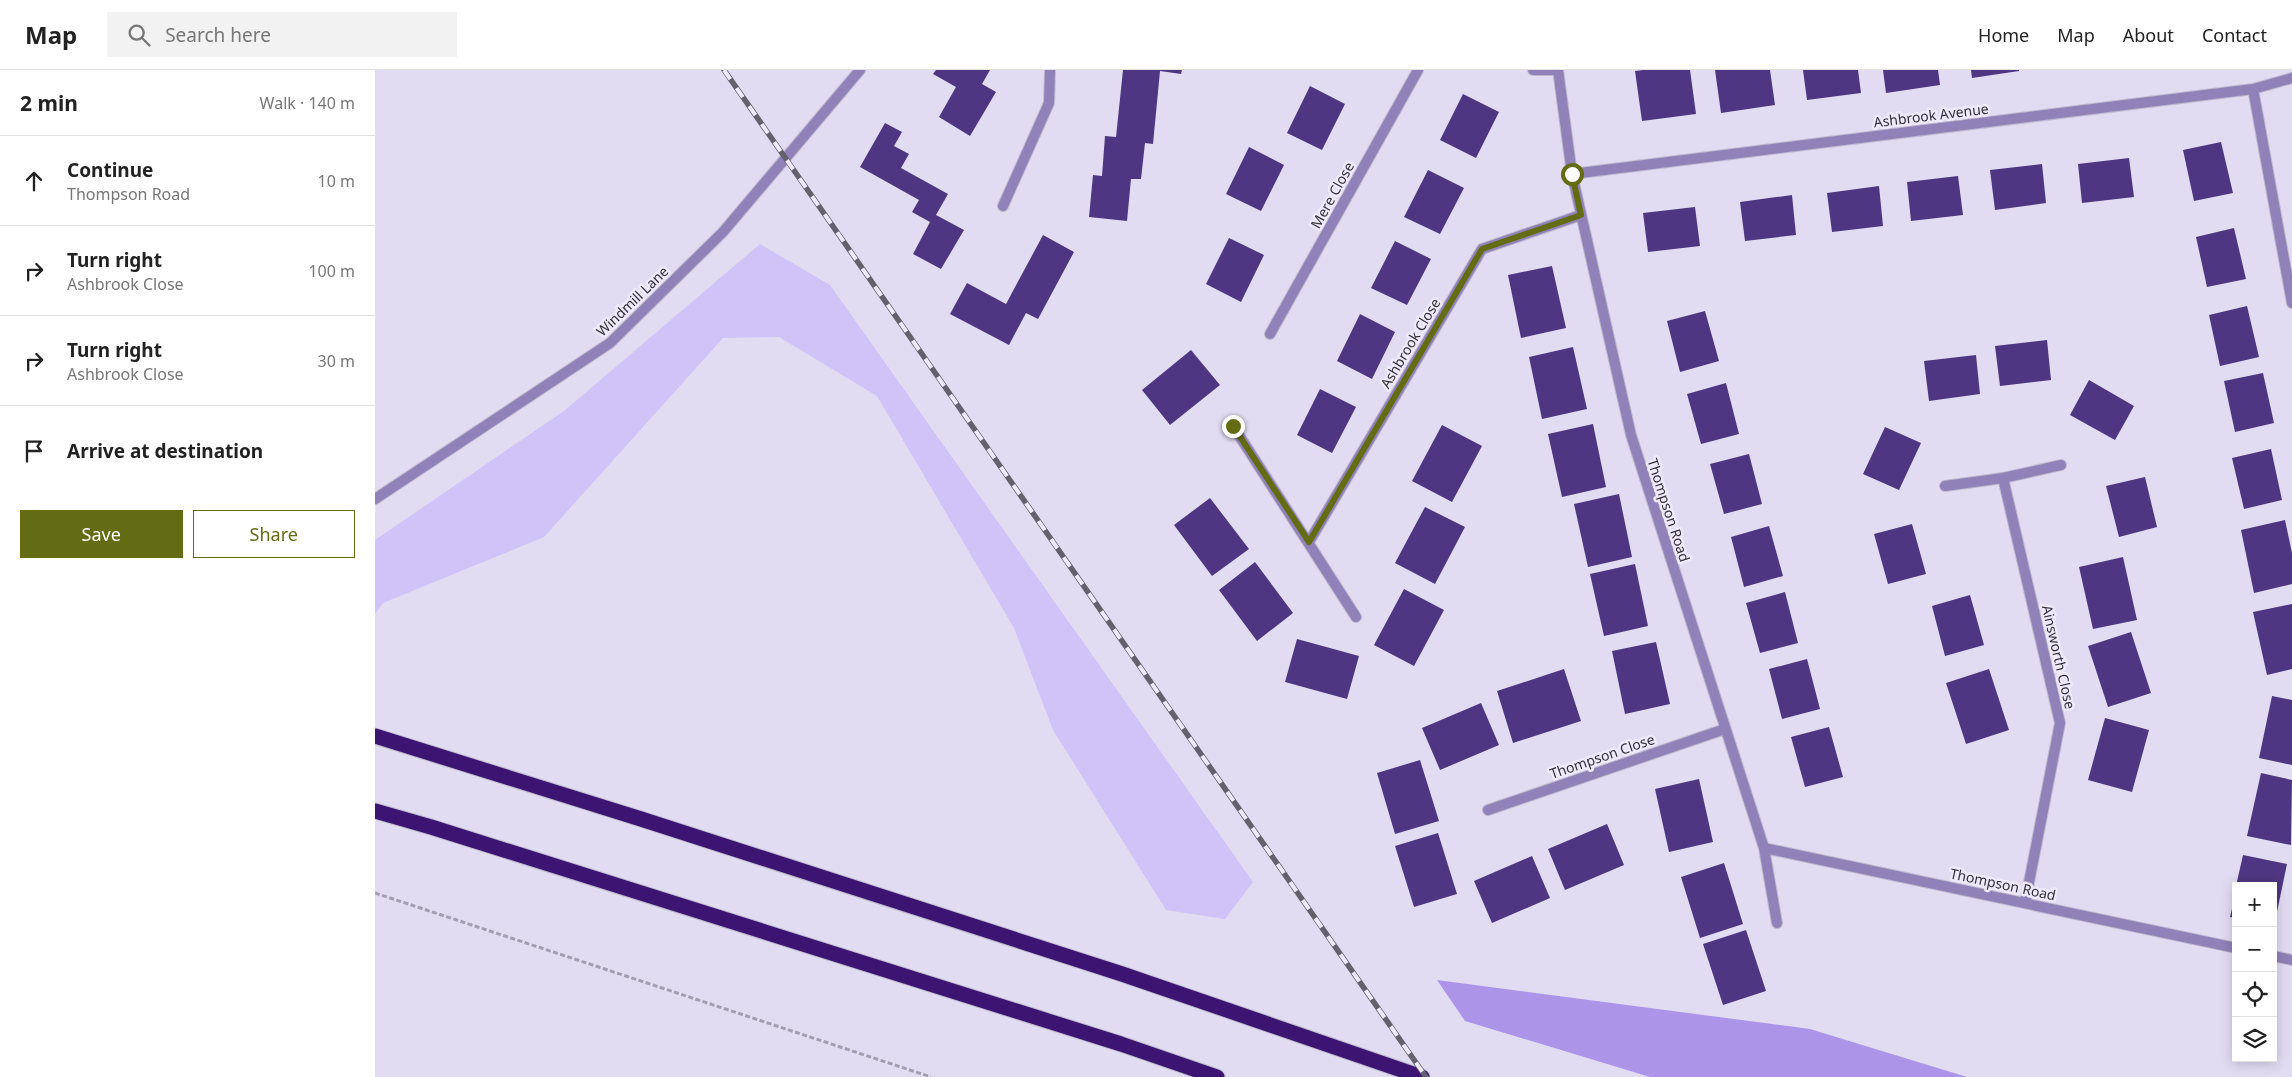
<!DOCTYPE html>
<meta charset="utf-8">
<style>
:root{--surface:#fff;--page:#f2f2f2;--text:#222;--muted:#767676;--line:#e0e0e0;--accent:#636c13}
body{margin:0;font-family:"Noto Sans",sans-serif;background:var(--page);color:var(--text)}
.controls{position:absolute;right:15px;bottom:15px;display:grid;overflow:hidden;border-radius:0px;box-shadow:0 2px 12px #0003}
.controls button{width:45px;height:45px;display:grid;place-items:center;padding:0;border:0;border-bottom:1px solid var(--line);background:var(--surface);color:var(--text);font:25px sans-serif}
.stop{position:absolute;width:15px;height:15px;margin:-11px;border:4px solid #636c13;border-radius:50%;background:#fff}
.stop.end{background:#636c13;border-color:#fff;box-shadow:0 1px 5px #0008}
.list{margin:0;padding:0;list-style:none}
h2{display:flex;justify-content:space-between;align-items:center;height:65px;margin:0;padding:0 20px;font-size:21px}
h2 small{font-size:16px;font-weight:400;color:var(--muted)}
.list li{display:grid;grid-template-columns:32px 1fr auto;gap:15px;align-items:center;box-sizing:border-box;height:90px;padding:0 20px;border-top:1px solid var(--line)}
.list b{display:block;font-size:19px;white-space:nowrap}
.list p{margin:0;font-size:16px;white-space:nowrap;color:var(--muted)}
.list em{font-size:16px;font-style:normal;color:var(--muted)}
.actions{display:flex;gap:10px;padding:15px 20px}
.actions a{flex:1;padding:11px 0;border:1px solid var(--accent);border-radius:0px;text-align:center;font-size:18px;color:var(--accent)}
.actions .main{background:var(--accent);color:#fff}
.icon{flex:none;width:28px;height:28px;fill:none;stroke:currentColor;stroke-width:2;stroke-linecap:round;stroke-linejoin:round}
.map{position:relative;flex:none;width:1917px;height:1007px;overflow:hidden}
header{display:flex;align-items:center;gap:30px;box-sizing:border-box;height:70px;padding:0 25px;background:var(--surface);border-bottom:1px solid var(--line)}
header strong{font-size:24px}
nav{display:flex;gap:28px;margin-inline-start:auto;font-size:18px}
.search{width:350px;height:45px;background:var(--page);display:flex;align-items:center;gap:12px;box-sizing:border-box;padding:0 18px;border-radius:0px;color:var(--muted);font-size:19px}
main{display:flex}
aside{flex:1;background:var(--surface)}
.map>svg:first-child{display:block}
.green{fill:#cfc3f7}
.forest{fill:#ac94e9}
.building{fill:#4f3682}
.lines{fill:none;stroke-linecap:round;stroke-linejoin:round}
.minor-casing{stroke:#bebacd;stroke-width:12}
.tertiary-casing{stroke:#bebacd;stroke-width:12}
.motorway-casing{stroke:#bebacd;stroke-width:17}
.path{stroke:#a29eaf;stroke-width:3;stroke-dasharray:5 2.5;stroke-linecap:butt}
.minor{stroke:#9082b9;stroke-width:10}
.tertiary{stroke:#9082b9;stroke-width:10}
.motorway{stroke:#3c1573;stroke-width:15}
.rail-casing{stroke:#64616e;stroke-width:5.5}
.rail{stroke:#eeeafc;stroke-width:4;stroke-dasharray:11;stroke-linecap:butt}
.route{stroke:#636c13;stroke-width:6}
.labels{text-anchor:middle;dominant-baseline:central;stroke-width:5;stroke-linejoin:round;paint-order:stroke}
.street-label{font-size:14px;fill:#33313a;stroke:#eeeafc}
</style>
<header>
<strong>Map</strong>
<div class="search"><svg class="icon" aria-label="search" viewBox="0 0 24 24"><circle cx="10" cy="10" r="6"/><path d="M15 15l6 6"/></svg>Search here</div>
<nav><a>Home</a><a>Map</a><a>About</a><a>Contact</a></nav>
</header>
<main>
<aside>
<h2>2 min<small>Walk · 140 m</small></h2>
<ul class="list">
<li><svg class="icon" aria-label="ahead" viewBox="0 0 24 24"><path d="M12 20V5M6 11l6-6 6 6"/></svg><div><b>Continue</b><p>Thompson Road</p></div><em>10 m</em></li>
<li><svg class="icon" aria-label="right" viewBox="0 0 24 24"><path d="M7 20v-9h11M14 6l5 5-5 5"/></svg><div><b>Turn right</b><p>Ashbrook Close</p></div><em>100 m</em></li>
<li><svg class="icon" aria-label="right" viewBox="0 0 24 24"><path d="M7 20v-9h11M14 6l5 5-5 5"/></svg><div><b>Turn right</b><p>Ashbrook Close</p></div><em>30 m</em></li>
<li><svg class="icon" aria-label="arrive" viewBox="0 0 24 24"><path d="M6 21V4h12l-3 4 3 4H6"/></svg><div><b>Arrive at destination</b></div></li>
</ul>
<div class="actions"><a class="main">Save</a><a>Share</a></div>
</aside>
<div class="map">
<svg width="1917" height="1007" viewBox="0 0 1917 1007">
<rect width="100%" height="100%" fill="#e1dcf2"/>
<path class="green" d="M 385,174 L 455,215 L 878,812 L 850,849 L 791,840 L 678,660 L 639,558 L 502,326 L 404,267 L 348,268 L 169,467 L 8,533 L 0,544 L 0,470 L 189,341 Z"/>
<path class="forest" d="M 1062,910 L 1435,959 L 1592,1007 L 1275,1007 L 1090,951 Z"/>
<path class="building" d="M 561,0 L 615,0 L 607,14 L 621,22 L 595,66 L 564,47 L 581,17 L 558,4 Z
M 748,0 L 807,0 L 806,4 L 785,1 L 778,74 L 770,73 L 766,109 L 756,109 L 752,151 L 714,147 L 718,105 L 727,106 L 730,66 L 741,67 Z
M 1268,0 L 1315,0 L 1321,44 L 1267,51 L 1260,1 Z
M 1340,0 L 1395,0 L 1400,35 L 1346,43 Z
M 1428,0 L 1483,0 L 1486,23 L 1432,30 Z
M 1508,0 L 1563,0 L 1565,15 L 1511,23 Z
M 1596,0 L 1644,0 L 1644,1 L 1597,8 Z
M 935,16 L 970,34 L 947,80 L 912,63 Z
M 1088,24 L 1124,42 L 1101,88 L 1065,70 Z
M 510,53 L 527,62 L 519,76 L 534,84 L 526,98 L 573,124 L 561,145 L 589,160 L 566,199 L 538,184 L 555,152 L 537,142 L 544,130 L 485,97 Z
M 1846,72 L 1858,123 L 1819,131 L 1808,80 Z
M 874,77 L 909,95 L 886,141 L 851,124 Z
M 1754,88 L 1759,127 L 1707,133 L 1703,94 Z
M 1667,94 L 1671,133 L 1620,140 L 1615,100 Z
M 1053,100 L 1089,118 L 1065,164 L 1029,147 Z
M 1583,106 L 1588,145 L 1536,151 L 1532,112 Z
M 1504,116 L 1508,156 L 1457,162 L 1452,123 Z
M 1417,125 L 1421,165 L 1370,171 L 1365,132 Z
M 1320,137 L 1325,176 L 1273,182 L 1268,143 Z
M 1859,158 L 1871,209 L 1832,217 L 1821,167 Z
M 668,165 L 699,182 L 663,249 L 651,243 L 634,275 L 575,244 L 592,213 L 631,234 Z
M 854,168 L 889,185 L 866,232 L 831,214 Z
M 1020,171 L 1056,189 L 1032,235 L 996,218 Z
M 1177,196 L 1191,258 L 1146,268 L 1133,205 Z
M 1872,236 L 1884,287 L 1845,296 L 1834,245 Z
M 1330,241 L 1344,291 L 1305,302 L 1292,251 Z
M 985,244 L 1020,262 L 997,309 L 962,291 Z
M 1672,270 L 1676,310 L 1625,316 L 1620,276 Z
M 1198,277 L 1212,339 L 1167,349 L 1154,287 Z
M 816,280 L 845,315 L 795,355 L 767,320 Z
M 1601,285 L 1605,324 L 1554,331 L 1549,291 Z
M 1888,303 L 1899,353 L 1860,362 L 1849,311 Z
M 1714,310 L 1759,336 L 1740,370 L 1695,345 Z
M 1351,313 L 1364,364 L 1326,374 L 1312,324 Z
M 945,319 L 981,337 L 957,383 L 922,365 Z
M 1218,354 L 1231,417 L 1187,427 L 1173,364 Z
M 1067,355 L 1107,376 L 1077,432 L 1037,411 Z
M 1510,357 L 1546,373 L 1524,420 L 1488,404 Z
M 1896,379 L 1907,430 L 1869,439 L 1857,388 Z
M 1374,384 L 1387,434 L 1349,444 L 1335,394 Z
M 1770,407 L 1782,457 L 1744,467 L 1731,416 Z
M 1244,424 L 1257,487 L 1213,497 L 1199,434 Z
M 835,428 L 874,479 L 837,506 L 799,455 Z
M 1050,437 L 1090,457 L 1060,514 L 1020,493 Z
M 1910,450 L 1917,483 L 1917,514 L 1879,523 L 1866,460 Z
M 1537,454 L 1551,504 L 1513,514 L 1499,464 Z
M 1394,456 L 1408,506 L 1369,517 L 1356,467 Z
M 1748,487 L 1762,550 L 1718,559 L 1704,497 Z
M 880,492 L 918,543 L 882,571 L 844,520 Z
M 1260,494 L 1273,556 L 1229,566 L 1215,504 Z
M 1029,519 L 1069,540 L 1039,596 L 999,575 Z
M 1410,522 L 1423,573 L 1385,583 L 1371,533 Z
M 1595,525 L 1609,575 L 1570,586 L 1557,536 Z
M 1917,534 L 1917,599 L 1892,605 L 1878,542 Z
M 1756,562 L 1776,623 L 1733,637 L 1713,576 Z
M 922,569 L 984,586 L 972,629 L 910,612 Z
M 1281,572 L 1295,634 L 1250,644 L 1237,581 Z
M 1432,589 L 1445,639 L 1407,649 L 1394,599 Z
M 1189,599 L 1206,651 L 1138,673 L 1122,621 Z
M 1614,599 L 1634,660 L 1591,674 L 1571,613 Z
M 1897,626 L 1917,630 L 1917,695 L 1884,688 Z
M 1106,633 L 1124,675 L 1065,700 L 1047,658 Z
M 1730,648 L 1774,660 L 1757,722 L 1713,710 Z
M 1454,657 L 1468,707 L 1430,717 L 1416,667 Z
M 1045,690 L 1064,751 L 1020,764 L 1002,703 Z
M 1886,703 L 1917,710 L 1916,775 L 1872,766 Z
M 1324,709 L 1338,772 L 1294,782 L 1280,719 Z
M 1232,754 L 1249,795 L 1190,820 L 1173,779 Z
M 1063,763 L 1082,824 L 1039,837 L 1020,776 Z
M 1868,785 L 1912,794 L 1899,856 L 1898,816 L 1861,816 Z
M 1157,786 L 1175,828 L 1117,853 L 1099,811 Z
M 1349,793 L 1368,854 L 1325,868 L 1306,807 Z
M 1861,822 L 1861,848 L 1855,847 Z
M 1371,860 L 1391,921 L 1348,935 L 1328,874 Z"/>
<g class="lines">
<defs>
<path id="minor" d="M 1158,0 L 1183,0
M 1183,0 L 1197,104 L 1256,365 L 1389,778 L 1402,853
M 1878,19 L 1917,233
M 1197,104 L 1878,19 L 1917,8
M 628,136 L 674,33 L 675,0
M 895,264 L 1043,0
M 858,356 L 981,547
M 1628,408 L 1685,653 L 1650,833
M 1570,416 L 1628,408 L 1686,395
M 934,472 L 1107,179 L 1206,145
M 1113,740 L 1350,659
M 1389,778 L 1861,878
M 1898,886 L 1917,890"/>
<path id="tertiary" d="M 0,429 L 235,273 L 348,162 L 485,0"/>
<path id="motorway" d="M 0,666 L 266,749 L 747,904 L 1047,1007
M 0,741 L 56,757 L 746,974 L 842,1007"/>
</defs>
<use href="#minor" class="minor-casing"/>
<use href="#tertiary" class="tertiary-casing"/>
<use href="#motorway" class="motorway-casing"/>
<path class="path" d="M 0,823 L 556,1007"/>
<use href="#minor" class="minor"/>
<use href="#tertiary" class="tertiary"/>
<use href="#motorway" class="motorway"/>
<defs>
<path id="rail" d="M 349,0 L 1051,1007"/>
</defs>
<use href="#rail" class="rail-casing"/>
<use href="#rail" class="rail"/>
</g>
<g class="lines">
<path class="route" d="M 858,356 L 934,472 L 1107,179 L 1206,145 L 1197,104"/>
</g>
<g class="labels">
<g class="street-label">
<text transform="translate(1556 45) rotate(-7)">Ashbrook Avenue</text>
<text transform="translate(957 125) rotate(-61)">Mere Close</text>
<text transform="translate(257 231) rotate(-44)">Windmill Lane</text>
<text transform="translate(1035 273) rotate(-59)">Ashbrook Close</text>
<text transform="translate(1294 440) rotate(72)">Thompson Road</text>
<text transform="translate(1684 587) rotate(77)">Ainsworth Close</text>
<text transform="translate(1227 686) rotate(-19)">Thompson Close</text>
<text transform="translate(1628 814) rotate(12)">Thompson Road</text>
</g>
</g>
</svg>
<div class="controls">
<button>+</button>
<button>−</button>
<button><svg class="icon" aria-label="locate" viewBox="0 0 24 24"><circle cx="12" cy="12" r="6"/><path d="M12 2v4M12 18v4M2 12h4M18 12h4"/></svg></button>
<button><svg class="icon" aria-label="layers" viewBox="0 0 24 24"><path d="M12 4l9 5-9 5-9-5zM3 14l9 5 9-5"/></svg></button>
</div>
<div class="stop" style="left:1197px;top:104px"></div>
<div class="stop end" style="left:858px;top:356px"></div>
</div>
</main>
